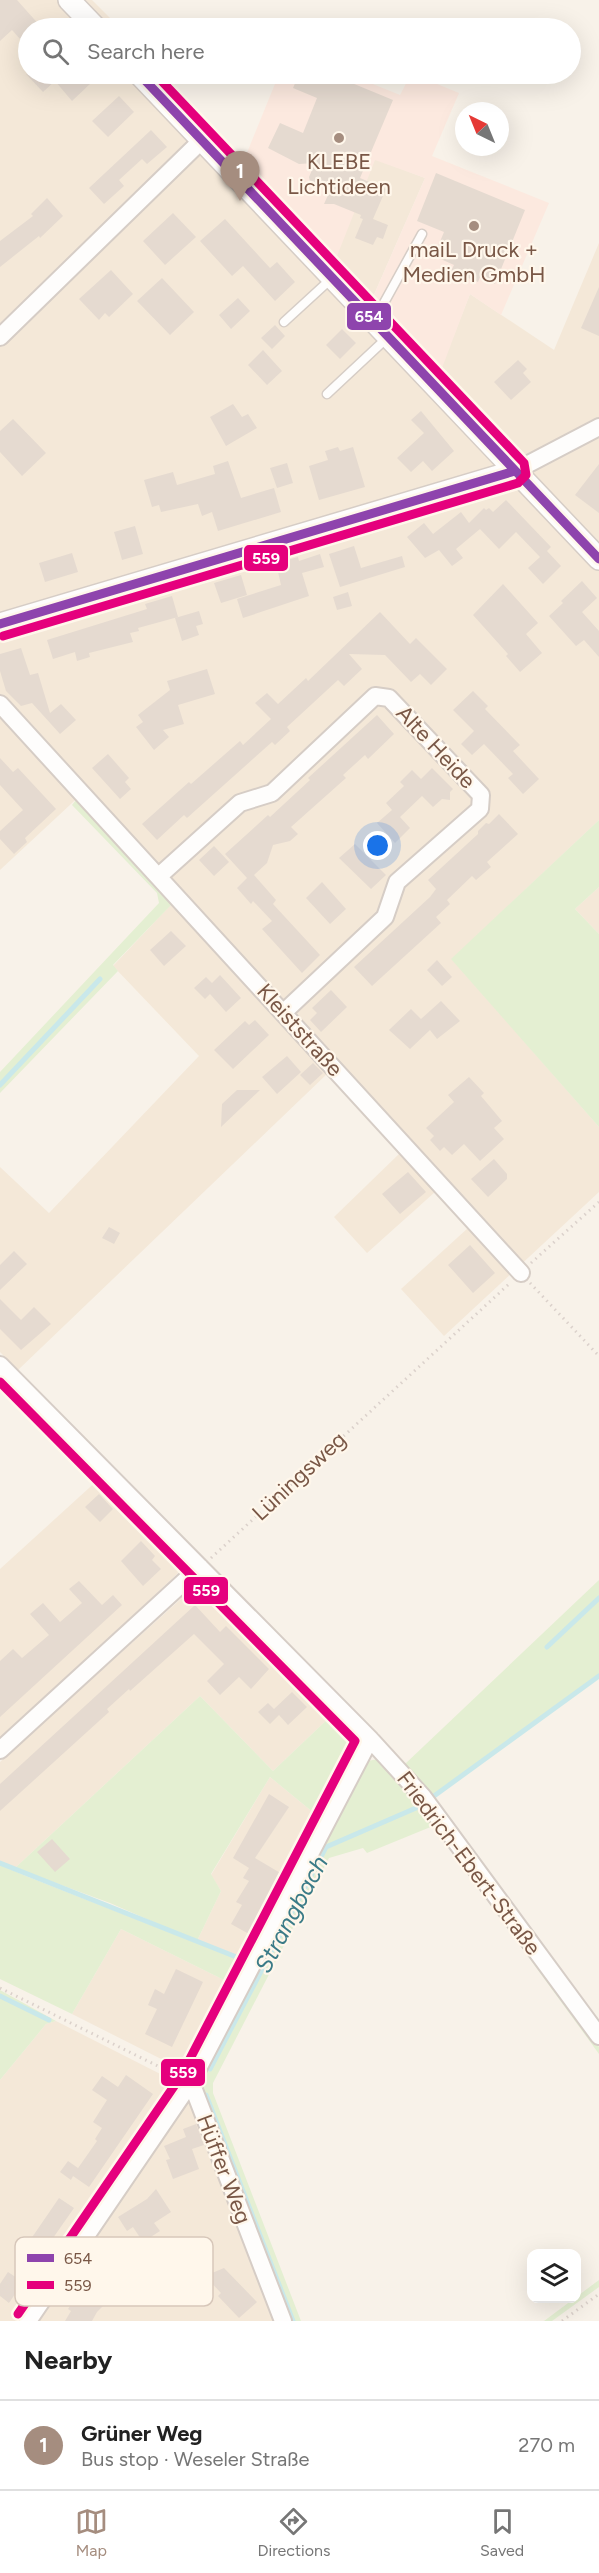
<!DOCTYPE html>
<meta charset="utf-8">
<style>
:root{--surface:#fff;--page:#f2f2f2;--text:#222;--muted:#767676;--line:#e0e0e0;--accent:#a58d7f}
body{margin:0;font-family:Figtree,sans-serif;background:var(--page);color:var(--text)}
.controls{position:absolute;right:18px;bottom:18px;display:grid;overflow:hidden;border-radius:12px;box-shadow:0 6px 24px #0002}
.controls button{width:54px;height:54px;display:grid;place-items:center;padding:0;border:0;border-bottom:2px solid var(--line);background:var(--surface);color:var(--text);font:30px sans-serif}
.compass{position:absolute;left:455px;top:102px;width:54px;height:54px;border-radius:50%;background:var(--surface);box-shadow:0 6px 24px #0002;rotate:317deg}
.you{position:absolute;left:378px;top:846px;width:21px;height:21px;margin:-15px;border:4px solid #fff;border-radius:50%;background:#1a73e8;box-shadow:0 0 0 9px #1a73e833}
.badge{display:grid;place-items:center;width:39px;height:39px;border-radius:50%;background:var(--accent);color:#fff;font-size:20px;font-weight:700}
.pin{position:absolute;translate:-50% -50px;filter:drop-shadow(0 2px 3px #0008)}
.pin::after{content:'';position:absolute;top:32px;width:21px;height:18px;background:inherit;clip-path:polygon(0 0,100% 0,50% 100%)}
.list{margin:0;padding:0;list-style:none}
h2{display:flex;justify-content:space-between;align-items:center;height:78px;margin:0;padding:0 24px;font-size:26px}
h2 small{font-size:20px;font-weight:400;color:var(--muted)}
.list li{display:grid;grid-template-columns:39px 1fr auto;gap:18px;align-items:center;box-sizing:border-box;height:90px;padding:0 24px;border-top:2px solid var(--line)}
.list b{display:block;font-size:22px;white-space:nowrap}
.list p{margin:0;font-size:20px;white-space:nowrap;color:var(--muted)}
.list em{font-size:20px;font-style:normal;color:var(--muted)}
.icon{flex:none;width:33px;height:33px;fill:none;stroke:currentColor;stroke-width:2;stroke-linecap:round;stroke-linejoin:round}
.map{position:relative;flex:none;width:599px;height:2321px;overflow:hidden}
.search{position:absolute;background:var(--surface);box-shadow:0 6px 24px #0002;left:18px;right:18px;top:18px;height:66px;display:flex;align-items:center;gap:15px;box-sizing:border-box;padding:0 21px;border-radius:33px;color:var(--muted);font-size:22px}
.sheet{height:168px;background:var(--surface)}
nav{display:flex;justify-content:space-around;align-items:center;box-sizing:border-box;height:84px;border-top:2px solid var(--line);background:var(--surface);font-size:16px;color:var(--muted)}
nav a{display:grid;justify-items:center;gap:3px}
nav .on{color:var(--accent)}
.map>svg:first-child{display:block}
.residential{fill:#f4e8d8}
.commercial{fill:#fce9df}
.green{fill:#e4efd2}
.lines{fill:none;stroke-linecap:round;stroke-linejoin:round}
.stream{stroke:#c9e8ea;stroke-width:5}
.building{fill:#e5dad0}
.service-casing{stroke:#d6cdc6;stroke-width:11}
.minor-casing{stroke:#d6cdc6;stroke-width:20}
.tertiary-casing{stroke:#d6cdc6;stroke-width:24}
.path{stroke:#dbd1cb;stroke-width:3;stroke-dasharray:1.5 4.5;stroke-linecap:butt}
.service{stroke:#fefdfc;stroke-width:8}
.minor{stroke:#fefdfc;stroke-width:16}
.tertiary{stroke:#fefdfc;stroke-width:21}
.bus-1-casing{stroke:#fff7eb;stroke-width:14}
.bus-2-casing{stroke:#fff7eb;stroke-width:14}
.bus-1{stroke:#8e44ad;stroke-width:9}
.bus-2{stroke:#e5007d;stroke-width:9}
.poi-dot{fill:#a58d7f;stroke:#fff7eb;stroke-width:2}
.labels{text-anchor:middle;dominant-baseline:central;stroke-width:4.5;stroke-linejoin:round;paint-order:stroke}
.poi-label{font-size:22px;fill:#795746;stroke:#fff7eb}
.street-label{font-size:22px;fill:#795746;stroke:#fff7eb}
.water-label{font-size:24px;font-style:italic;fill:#3b7b87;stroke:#fff7eb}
.key{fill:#fff7eb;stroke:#d7c7ba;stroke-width:1.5}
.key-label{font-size:16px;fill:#795746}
.line-badge{stroke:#fff7eb;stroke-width:2}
.badge-label{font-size:16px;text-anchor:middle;font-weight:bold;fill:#fff}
</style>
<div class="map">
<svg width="599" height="2321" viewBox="0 0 599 2321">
<rect width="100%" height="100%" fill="#f8f2e9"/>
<path class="residential" d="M 0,0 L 92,0 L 120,28 L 28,28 L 28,74 L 162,74 L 336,255 L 375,159 L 425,178 L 373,297 L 441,368 L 470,294 L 554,350 L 599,243 L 599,820 L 452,959 L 599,1127 L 599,1192 L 444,1336 L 401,1289 L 468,1228 L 435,1192 L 367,1253 L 334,1217 L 400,1153 L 328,1073 L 18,1370 L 0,1352 L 0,1167 L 49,1213 L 199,1056 L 113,966 L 183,892 L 86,790 L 0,870 Z
M 599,887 L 599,934 L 575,909 Z
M 100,1478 L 177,1558 L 178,1573 L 0,1740 L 0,1569 Z
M 193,1588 L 206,1588 L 333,1714 L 273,1771 L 200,1696 L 15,1868 L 0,1861 L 0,1762 Z
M 270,1777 L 320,1818 L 245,1962 L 197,1941 L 221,1891 L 211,1875 Z
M 121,1929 L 232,1984 L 190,2066 L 181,2069 L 72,2014 Z
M 56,2021 L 184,2086 L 276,2321 L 0,2321 L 0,2080 L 46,2024 Z"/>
<path class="commercial" d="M 279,74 L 348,74 L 400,95 L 411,74 L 413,74 L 459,93 L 432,156 L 549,203 L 501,315 L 470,294 L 442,368 L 373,297 L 425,178 L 375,160 L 337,256 L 244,160 Z"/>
<path class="green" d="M 76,800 L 173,903 L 113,965 L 118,971 L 0,1093 L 0,1072 L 159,903 L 157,893 L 72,805 Z
M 599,820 L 599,887 L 575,909 L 599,934 L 599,1127 L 451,959 Z
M 599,1580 L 599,1674 L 432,1796 L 405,1764 Z
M 200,1696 L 273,1771 L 333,1714 L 350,1732 L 354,1749 L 320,1818 L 270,1777 L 211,1874 L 221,1891 L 197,1941 L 110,1903 L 15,1868 Z
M 378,1759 L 392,1769 L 599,2047 L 599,2054 L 433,1826 L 367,1853 L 363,1848 L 329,1858 L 213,2083 L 213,2093 L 301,2321 L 290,2321 L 203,2096 L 201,2079 L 363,1765 L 368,1761 Z
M 0,1865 L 26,1876 L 245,1962 L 232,1984 L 121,1929 L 72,2014 L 0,1979 Z
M 0,1990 L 56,2021 L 46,2024 L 0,2080 Z
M 599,2280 L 599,2287 L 552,2321 L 544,2321 Z"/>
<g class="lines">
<path class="stream" d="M 0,1085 L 100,979
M 547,1647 L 599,1598
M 434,1796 L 599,1676
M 0,1863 L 244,1960
M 0,1996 L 49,2020
M 210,2069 L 326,1847 L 416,1808
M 206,2095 L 293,2321"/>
</g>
<path class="building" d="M 0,0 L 17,0 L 42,28 L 28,28 L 28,48 L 12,30 L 0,41 Z
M 26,74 L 82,74 L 91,83 L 72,101 L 55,81 L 43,92 Z
M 299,74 L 330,74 L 393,100 L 360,178 L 386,189 L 373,219 L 388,225 L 383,239 L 377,237 L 373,245 L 355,238 L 363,219 L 360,218 L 361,215 L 334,204 L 324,204 L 333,184 L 311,187 L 309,177 L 315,163 L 299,164 L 268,148 L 280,123 L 303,133 L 317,98 L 293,88 Z
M 119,96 L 134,112 L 108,137 L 92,121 Z
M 151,130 L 167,147 L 147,164 L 142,159 L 119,180 L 124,186 L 104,204 L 89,188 Z
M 436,173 L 525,210 L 495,284 L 480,277 L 478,282 L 451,271 L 454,265 L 434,256 L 444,232 L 417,221 Z
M 47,198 L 63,216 L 40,238 L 39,236 L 0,267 L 0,241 L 33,216 L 31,214 Z
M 173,213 L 196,237 L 165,265 L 143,241 Z
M 225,219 L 270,268 L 277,262 L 295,282 L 275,301 L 243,266 L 232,276 L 200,241 Z
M 111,270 L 133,294 L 109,317 L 105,313 L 99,320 L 79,299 Z
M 162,278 L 194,312 L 170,335 L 137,301 Z
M 599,287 L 599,336 L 581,328 Z
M 238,298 L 250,311 L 231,329 L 219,315 Z
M 275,325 L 285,336 L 272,349 L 261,338 Z
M 342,329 L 356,343 L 340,359 L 326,345 Z
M 263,350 L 282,371 L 267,385 L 248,365 Z
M 518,360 L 527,369 L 523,373 L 531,382 L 511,400 L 494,382 Z
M 233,404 L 242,417 L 248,414 L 257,428 L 226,446 L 210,417 Z
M 421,411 L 454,451 L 432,471 L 423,461 L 411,472 L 397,458 L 424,433 L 411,420 Z
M 13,419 L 46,453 L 22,476 L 0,452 L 0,431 Z
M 338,447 L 340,451 L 353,447 L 365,487 L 319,500 L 309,466 L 328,460 L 325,451 Z
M 228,461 L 241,498 L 274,488 L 281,512 L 218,531 L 212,512 L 202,516 L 198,504 L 161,512 L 159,505 L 152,507 L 144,480 L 173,472 L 177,485 L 215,474 L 213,466 Z
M 287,463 L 293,483 L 277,488 L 270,468 Z
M 599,464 L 599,513 L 575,495 Z
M 506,500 L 551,547 L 547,551 L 561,566 L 543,584 L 528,568 L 540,557 L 516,532 L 499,549 L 480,529 L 456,549 L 463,558 L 452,566 L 439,550 L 425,558 L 407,537 L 424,523 L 433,534 L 461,512 L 469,523 L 484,508 L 486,510 L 489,508 L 493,512 Z
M 135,526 L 143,554 L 122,560 L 114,532 Z
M 354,546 L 361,568 L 402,556 L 405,567 L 340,587 L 329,554 Z
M 72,553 L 78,572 L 45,582 L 39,563 Z
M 320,554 L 324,567 L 302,573 L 309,596 L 243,618 L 237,599 L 281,585 L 276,563 L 298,557 L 299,561 Z
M 241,575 L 247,595 L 221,603 L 214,583 Z
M 582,581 L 597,598 L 582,612 L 599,631 L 599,657 L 584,640 L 576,646 L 549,616 L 563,603 L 561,601 Z
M 503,584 L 538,623 L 526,634 L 542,653 L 520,672 L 506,656 L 508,654 L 473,615 Z
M 348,592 L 352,606 L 337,610 L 333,597 Z
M 172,596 L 178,617 L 138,628 L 139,631 L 130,633 L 133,642 L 89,653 L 90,657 L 77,661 L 75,652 L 53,659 L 47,640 L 147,609 L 145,604 Z
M 199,611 L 203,624 L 196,626 L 199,635 L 182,641 L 175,618 Z
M 380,612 L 410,644 L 416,638 L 447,669 L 431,685 L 420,674 L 411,682 L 385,655 L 349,654 L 362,669 L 344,686 L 338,680 L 287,727 L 290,731 L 275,745 L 272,742 L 187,818 L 184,815 L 157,840 L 142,824 L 189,782 L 191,784 L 240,741 L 243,745 L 271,719 L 255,703 L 267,693 L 278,704 L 306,678 L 308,681 Z
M 21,648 L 30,675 L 38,673 L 50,713 L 61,704 L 76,720 L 60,734 L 32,703 L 21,706 L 6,691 L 0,671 L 0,654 Z
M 207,669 L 215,694 L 178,705 L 184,724 L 163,730 L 169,737 L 154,750 L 136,727 L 143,722 L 138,715 L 170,690 L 167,681 Z
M 473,691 L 488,706 L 485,709 L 520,745 L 513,751 L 539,779 L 523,794 L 508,778 L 513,774 L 484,744 L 472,755 L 461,744 L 474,731 L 453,710 Z
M 377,715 L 394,734 L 368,759 L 365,755 L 343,775 L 346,778 L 291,827 L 298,834 L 290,841 L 273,845 L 267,863 L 254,875 L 276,900 L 273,904 L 320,955 L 302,973 L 262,929 L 272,921 L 253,901 L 251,904 L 237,888 L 247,878 L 225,854 L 268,815 L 270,817 L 310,780 L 308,778 Z
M 108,754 L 129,778 L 125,782 L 131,789 L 120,799 L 92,768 Z
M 0,758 L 13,772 L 18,768 L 56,809 L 25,838 L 27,842 L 14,854 L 0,839 L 0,831 L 23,810 L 0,785 Z
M 432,768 L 453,789 L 450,792 L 450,800 L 442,799 L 433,807 L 422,796 L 400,817 L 410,828 L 395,843 L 377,823 L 392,810 L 386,803 L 404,786 L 400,782 L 412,770 L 421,779 Z
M 499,814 L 518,834 L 487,862 L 491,867 L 476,880 L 472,876 L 447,900 L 450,904 L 436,917 L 441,923 L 372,986 L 354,967 L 430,897 L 436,889 L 428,880 L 478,834 L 478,831 L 486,823 L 489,824 Z
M 355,844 L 386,875 L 371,889 L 339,858 Z
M 214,846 L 229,862 L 214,876 L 199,860 Z
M 322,882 L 346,909 L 330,924 L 306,898 Z
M 171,931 L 186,946 L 164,966 L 150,950 Z
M 437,960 L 452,977 L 442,986 L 427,970 Z
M 220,975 L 241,998 L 226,1012 L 210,994 L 205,999 L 194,988 L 206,977 L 212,983 Z
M 331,990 L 347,1007 L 321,1032 L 310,1020 L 317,1013 L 312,1008 Z
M 441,1001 L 460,1021 L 437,1039 L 430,1030 L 410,1049 L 389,1030 L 411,1009 L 421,1019 Z
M 255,1020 L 269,1035 L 233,1069 L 214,1050 L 245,1021 L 249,1025 Z
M 287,1056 L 301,1072 L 277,1094 L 262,1077 Z
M 313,1063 L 323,1073 L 310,1085 L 300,1075 Z
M 469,1077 L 484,1093 L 481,1096 L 502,1121 L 494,1128 L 504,1139 L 480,1161 L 464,1144 L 452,1155 L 444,1147 L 440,1151 L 430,1140 L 434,1136 L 426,1128 L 454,1102 L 448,1095 Z
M 237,1090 L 260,1090 L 221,1127 L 222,1104 Z
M 494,1159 L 507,1174 L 507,1179 L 488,1197 L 471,1179 Z
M 408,1172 L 426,1192 L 400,1214 L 382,1194 Z
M 109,1227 L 120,1233 L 114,1244 L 102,1238 Z
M 470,1245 L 495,1273 L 473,1293 L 448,1265 Z
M 14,1251 L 27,1264 L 0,1290 L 0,1265 Z
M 0,1299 L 21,1320 L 34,1307 L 51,1324 L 21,1350 L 0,1329 Z
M 99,1494 L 113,1509 L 100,1522 L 85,1507 Z
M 141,1541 L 155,1556 L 152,1560 L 161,1569 L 143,1586 L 121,1561 Z
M 79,1581 L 102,1605 L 113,1595 L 122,1605 L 0,1717 L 0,1661 L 13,1649 L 22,1658 L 49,1635 L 30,1614 L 43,1603 L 60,1622 L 82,1603 L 69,1589 Z
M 195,1605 L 220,1632 L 226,1626 L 269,1669 L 251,1689 L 239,1677 L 220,1695 L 207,1681 L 224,1664 L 194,1634 L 130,1691 L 129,1689 L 107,1709 L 109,1712 L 0,1811 L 0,1784 Z
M 292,1692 L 307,1707 L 288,1725 L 279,1715 L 270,1724 L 258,1712 L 268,1703 L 274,1709 Z
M 269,1794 L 289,1807 L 255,1858 L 282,1874 L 258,1914 L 260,1916 L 249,1934 L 231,1924 L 242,1905 L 236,1902 L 249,1881 L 243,1878 L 249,1868 L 233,1858 Z
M 52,1839 L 70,1859 L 55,1872 L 37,1852 Z
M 176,1969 L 203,1982 L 172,2047 L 145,2034 L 157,2009 L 148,2005 L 155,1989 L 164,1994 Z
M 126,2075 L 153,2094 L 89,2187 L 73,2176 L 71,2180 L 60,2172 L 68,2161 L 78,2168 L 76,2171 L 97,2141 L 95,2139 L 102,2128 L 93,2122 L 107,2100 L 92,2090 L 102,2076 L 118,2087 Z
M 196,2124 L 204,2145 L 192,2149 L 199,2169 L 173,2179 L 166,2160 L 170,2159 L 164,2146 L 186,2137 L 183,2129 Z
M 156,2189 L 171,2212 L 154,2223 L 160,2231 L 143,2242 L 133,2227 L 127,2231 L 118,2217 L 147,2199 Z
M 59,2198 L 74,2208 L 37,2261 L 22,2252 Z
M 115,2250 L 133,2268 L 117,2284 L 121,2288 L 97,2312 L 92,2321 L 65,2321 L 71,2311 L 68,2309 L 77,2296 L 81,2298 L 96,2281 L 91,2275 Z
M 224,2268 L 257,2302 L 239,2318 L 218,2296 L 221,2293 L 205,2276 Z
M 8,2272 L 23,2282 L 9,2303 L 0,2296 L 0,2284 Z"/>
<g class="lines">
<defs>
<path id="service" d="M 374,321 L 422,234
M 284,322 L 332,278
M 327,394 L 388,337"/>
<path id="minor" d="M 0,337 L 202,140
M 515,471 L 599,427
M 0,704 L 521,1273
M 159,876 L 240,803 L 272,793 L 375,696 L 389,698 L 481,795 L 480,809 L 397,882 L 385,917 L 284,1012
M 0,1365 L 370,1739 L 423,1797 L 599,2036
M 0,1750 L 200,1567
M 191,2082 L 283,2321
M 28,2321 L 191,2082 L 370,1739"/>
<path id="tertiary" d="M 69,0 L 96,28
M 139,74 L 599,559
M 0,624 L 515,471"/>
</defs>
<use href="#service" class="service-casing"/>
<use href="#minor" class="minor-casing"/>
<use href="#tertiary" class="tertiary-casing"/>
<path class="path" d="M 531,1263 L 599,1202
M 530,1283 L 599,1356
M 211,1558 L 509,1284
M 0,1988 L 176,2075
M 562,2321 L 599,2294"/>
<use href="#service" class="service"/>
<use href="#minor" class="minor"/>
<use href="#tertiary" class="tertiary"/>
<defs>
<path id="bus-1" d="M 139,74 L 599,559
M 0,624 L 515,471"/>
<path id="bus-2" d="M 3,636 L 518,483 L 526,475 L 524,463 L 155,74
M 0,1382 L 355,1741 L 181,2076 L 18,2314"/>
</defs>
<use href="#bus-1" class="bus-1-casing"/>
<use href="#bus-2" class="bus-2-casing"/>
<use href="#bus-1" class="bus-1"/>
<use href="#bus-2" class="bus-2"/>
</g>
<g class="poi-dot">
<circle cx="339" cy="138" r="6"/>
<circle cx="474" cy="226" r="6"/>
</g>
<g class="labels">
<g class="poi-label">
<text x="339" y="161">KLEBE<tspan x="339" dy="25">Lichtideen</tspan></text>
<text x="474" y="249">maiL Druck +<tspan x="474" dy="25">Medien GmbH</tspan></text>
</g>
<g class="street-label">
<text transform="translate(436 747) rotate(47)">Alte Heide</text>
<text transform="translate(300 1030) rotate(48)">Kleiststraße</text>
<text transform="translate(299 1476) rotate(-43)">Lüningsweg</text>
<text transform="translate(469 1863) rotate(53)">Friedrich-Ebert-Straße</text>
<text transform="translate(224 2169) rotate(69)">Hüffer Weg</text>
</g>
<g class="water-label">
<text transform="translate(291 1914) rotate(-62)">Strangbach</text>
</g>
</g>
<rect x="15" y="2237" width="198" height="69" rx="9" class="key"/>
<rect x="27" y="2254" width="27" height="8" fill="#8e44ad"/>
<rect x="27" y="2281" width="27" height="8" fill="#e5007d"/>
<g class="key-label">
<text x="64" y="2264">654</text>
<text x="64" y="2291">559</text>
</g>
<g class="line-badge">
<rect x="346" y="302" width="46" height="29" rx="6" fill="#8e44ad"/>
<rect x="243" y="544" width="46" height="28" rx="6" fill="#e5007d"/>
<rect x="183" y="1576" width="46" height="29" rx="6" fill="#e5007d"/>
<rect x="160" y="2058" width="46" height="29" rx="6" fill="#e5007d"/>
</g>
<g class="badge-label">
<text x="369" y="322">654</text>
<text x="266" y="564">559</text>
<text x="206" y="1596">559</text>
<text x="183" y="2078">559</text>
</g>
</svg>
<div class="controls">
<button><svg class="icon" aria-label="layers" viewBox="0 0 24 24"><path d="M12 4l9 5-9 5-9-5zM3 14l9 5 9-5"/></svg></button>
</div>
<svg class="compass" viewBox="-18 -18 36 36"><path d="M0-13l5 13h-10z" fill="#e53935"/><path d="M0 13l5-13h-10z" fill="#767676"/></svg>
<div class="you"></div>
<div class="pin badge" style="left:240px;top:201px">1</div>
<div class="search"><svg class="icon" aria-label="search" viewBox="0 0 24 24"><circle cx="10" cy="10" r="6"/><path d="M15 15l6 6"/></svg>Search here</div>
</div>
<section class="sheet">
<h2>Nearby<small></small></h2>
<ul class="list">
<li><span class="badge">1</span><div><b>Grüner Weg</b><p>Bus stop · Weseler Straße</p></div><em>270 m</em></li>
</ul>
</section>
<nav>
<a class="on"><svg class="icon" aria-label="map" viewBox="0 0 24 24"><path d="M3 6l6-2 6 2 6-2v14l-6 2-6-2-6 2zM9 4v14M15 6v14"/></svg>Map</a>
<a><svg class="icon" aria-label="directions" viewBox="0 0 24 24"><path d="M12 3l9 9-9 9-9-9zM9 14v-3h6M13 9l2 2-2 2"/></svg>Directions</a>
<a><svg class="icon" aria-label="saved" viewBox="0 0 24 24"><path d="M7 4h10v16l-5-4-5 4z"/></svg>Saved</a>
</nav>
